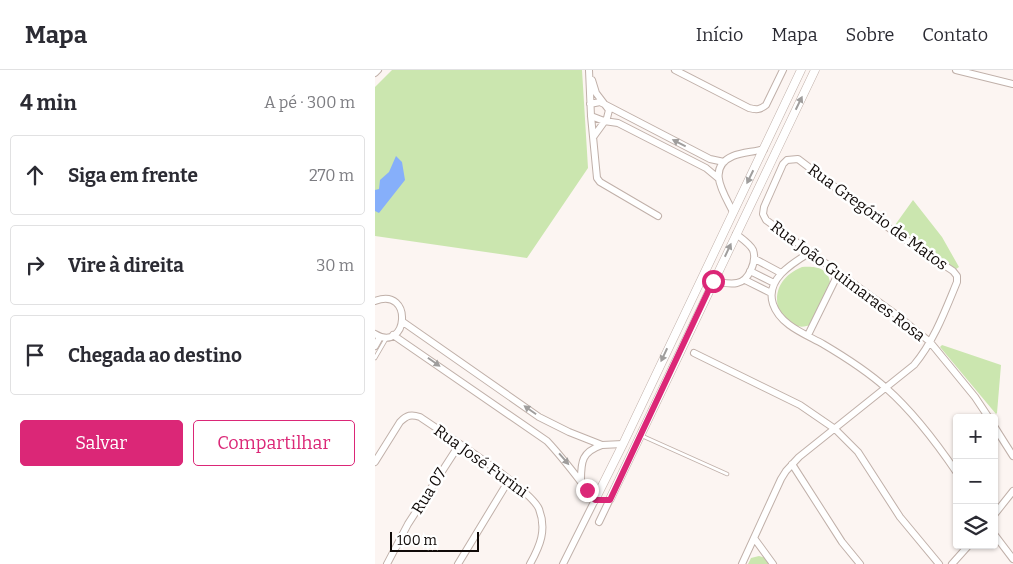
<!DOCTYPE html>
<html lang="pt">
<meta charset="utf-8">
<style>
:root{--surface:#fff;--page:#f7f7f7;--text:#2b2b33;--muted:#7c7c81;--line:#e1e1e2;--accent:#db2777}
body{margin:0;font-family:Bitter,serif;background:var(--page);color:var(--text)}
.controls{position:absolute;right:15px;bottom:15px;display:grid;overflow:hidden;border-radius:5px;box-shadow:0 1px 4px #0004}
.controls button{width:45px;height:45px;display:grid;place-items:center;padding:0;border:0;border-bottom:1px solid var(--line);background:var(--surface);color:var(--text);font:25px sans-serif}
.scale{position:absolute;left:15px;bottom:12px;width:89px;box-sizing:border-box;padding-left:5px;border:2px solid #100a08;border-top:0;font-size:14px;line-height:18px;white-space:nowrap;color:#100a08;-webkit-text-stroke:4px #fff;paint-order:stroke}
.stop{position:absolute;width:15px;height:15px;margin:-11px;border:4px solid #db2777;border-radius:50%;background:#fff}
.stop.end{background:#db2777;border-color:#fff;box-shadow:0 1px 5px #0008}
.list{margin:0;padding:0;list-style:none}
h2{display:flex;justify-content:space-between;align-items:center;height:65px;margin:0;padding:0 20px;font-size:21px}
h2 small{font-size:16px;font-weight:400;color:var(--muted)}
.list li{display:grid;grid-template-columns:32px 1fr auto;gap:15px;align-items:center;box-sizing:border-box;height:80px;margin:0 10px 10px;padding:0 10px;border:1px solid var(--line);border-radius:5px}
.list b{display:block;font-size:19px;white-space:nowrap}
.list em{font-size:16px;font-style:normal;color:var(--muted)}
.actions{display:flex;gap:10px;padding:15px 20px}
.actions a{flex:1;padding:11px 0;border:1px solid var(--accent);border-radius:5px;text-align:center;font-size:18px;color:var(--accent)}
.actions .main{background:var(--accent);color:#fff}
.icon{flex:none;width:28px;height:28px;fill:none;stroke:currentColor;stroke-width:2;stroke-linecap:round;stroke-linejoin:round}
.map{position:relative;flex:none;width:638px;height:494px;overflow:hidden}
header{display:flex;align-items:center;gap:30px;box-sizing:border-box;height:70px;padding:0 25px;background:var(--surface);border-bottom:1px solid var(--line)}
header strong{font-size:24px}
nav{display:flex;gap:28px;margin-inline-start:auto;font-size:18px}
main{display:flex}
aside{flex:1;background:var(--surface)}
.map>svg:first-child{display:block}
.green{fill:#cbe6af}
.water{fill:#86affa}
.lines{fill:none;stroke-linecap:round;stroke-linejoin:round}
.service-casing{stroke:#c0b0a9;stroke-width:4.5}
.minor-casing{stroke:#c0b0a9;stroke-width:8}
.tertiary-casing{stroke:#c0b0a9;stroke-width:9}
.service{stroke:#fff;stroke-width:3}
.minor{stroke:#fff;stroke-width:6}
.tertiary{stroke:#fff;stroke-width:8}
.oneway{fill:#9f9d9c}
.route{stroke:#db2777;stroke-width:6}
.labels{text-anchor:middle;dominant-baseline:central;stroke-width:5;stroke-linejoin:round;paint-order:stroke}
.street-label{font-size:16px;fill:#100a08;stroke:#fff}
</style>
<header>
<strong>Mapa</strong>
<nav><a>Início</a><a>Mapa</a><a>Sobre</a><a>Contato</a></nav>
</header>
<main>
<aside>
<h2>4 min<small>A pé · 300 m</small></h2>
<ul class="list">
<li><svg class="icon" aria-label="ahead" viewBox="0 0 24 24"><path d="M12 20V5M6 11l6-6 6 6"/></svg><div><b>Siga em frente</b></div><em>270 m</em></li>
<li><svg class="icon" aria-label="right" viewBox="0 0 24 24"><path d="M7 20v-9h11M14 6l5 5-5 5"/></svg><div><b>Vire à direita</b></div><em>30 m</em></li>
<li><svg class="icon" aria-label="arrive" viewBox="0 0 24 24"><path d="M6 21V4h12l-3 4 3 4H6"/></svg><div><b>Chegada ao destino</b></div></li>
</ul>
<div class="actions"><a class="main">Salvar</a><a>Compartilhar</a></div>
</aside>
<div class="map">
<svg width="638" height="494" viewBox="0 0 638 494">
<rect width="100%" height="100%" fill="#fcf5f2"/>
<path class="green" d="M 17,0 L 207,0 L 213,98 L 152,188 L 0,166 L 0,17 Z
M 538,130 L 567,167 L 584,197 L 581,199 L 520,155 Z
M 427,197 C 439,196 453,197 455,212 L 437,254 C 407,269 381,216 427,197 Z
M 567,275 L 626,295 L 622,343 L 621,344 L 565,277 Z
M 384,486 L 391,488 L 396,494 L 373,494 L 376,488 Z"/>
<path class="water" d="M 21,86 L 27,92 L 30,110 L 4,143 L 0,141 L 0,120 L 4,119 L 5,110 L 14,102 Z"/>
<g class="lines">
<defs>
<path id="service" d="M 0,288 L 11,269
M 265,365 L 352,404"/>
<path id="minor" d="M 214,0 L 216,46 L 222,108 L 225,112 L 283,146
M 300,0 L 374,38 C 381,40 385,40 391,35 L 408,0
M 581,0 L 638,14
M 0,3 L 3,0
M 217,10 L 221,23 L 234,40 L 232,48 L 219,66
M 215,34 L 225,32 L 231,35 L 335,89 L 349,92
M 216,46 L 229,51 L 243,53 L 331,98 L 343,108
M 358,142 C 350,125 330,98 358,86 C 367,82 379,82 389,79
M 434,183 C 416,194 390,210 398,234 C 405,255 430,264 448,274 C 470,287 492,301 511,318 C 536,340 563,375 582,403
M 380,189 L 406,203
M 375,201 L 399,213
M 370,210 L 396,223
M 338,211 C 346,212 354,215 362,213 C 374,211 382,191 378,180 C 375,174 366,168 361,164
M 0,231 C 39,216 33,284 0,264
M 28,252 L 164,347 L 194,362 L 227,375 L 248,374
M 18,265 L 172,371 C 190,390 204,410 220,430 L 188,494
M 433,265 L 463,204
M 0,276 L 5,267
M 319,283 L 425,335 L 460,359 L 483,382 L 525,447 L 564,494
M 619,356 L 638,386
M 0,392 L 25,352 C 32,345 36,344 45,347 C 68,363 156,419 164,439 C 172,460 165,476 155,494
M 417,394 L 467,472 L 485,494
M 206,410 C 206,391 207,382 227,375
M 619,445 L 638,421
M 224,452 L 235,429
M 619,464 L 638,489
M 379,468 L 398,494
M 12,494 L 33,454 L 84,375
M 83,494 L 134,410
M 367,494 L 406,409 L 411,401 L 424,387 L 539,295 C 559,271 570,241 582,212 L 582,206 L 578,201 L 518,161 L 423,89 L 412,90 L 408,94 L 389,137 L 388,144 L 391,150 L 523,246 L 555,272 L 600,327 L 614,348
M 577,494 L 594,475"/>
<path id="tertiary" d="M 235,429 L 440,0
M 220,430 L 248,374 L 426,0"/>
</defs>
<use href="#service" class="service-casing"/>
<use href="#minor" class="minor-casing"/>
<use href="#tertiary" class="tertiary-casing"/>
<use href="#service" class="service"/>
<use href="#minor" class="minor"/>
<use href="#tertiary" class="tertiary"/>
</g>
<defs><path id="oneway-solid" d="M-6-.8H1V-3.2L6.5 0L1 3.2V.8H-6Z" transform="scale(1.25)"/></defs>
<g class="oneway">
<use href="#oneway-solid" transform="translate(424 33) rotate(-64)"/>
<use href="#oneway-solid" transform="translate(304 73) rotate(-153)"/>
<use href="#oneway-solid" transform="translate(375 107) rotate(116)"/>
<use href="#oneway-solid" transform="translate(353 180) rotate(-65)"/>
<use href="#oneway-solid" transform="translate(289 285) rotate(115)"/>
<use href="#oneway-solid" transform="translate(59 292) rotate(35)"/>
<use href="#oneway-solid" transform="translate(155 340) rotate(-145)"/>
<use href="#oneway-solid" transform="translate(189 389) rotate(49)"/>
</g>
<g class="lines">
<path class="route" d="M 212,420 L 220,430 L 235,430 L 338,211"/>
</g>
<g class="labels">
<g class="street-label">
<text transform="translate(503 147) rotate(36)">Rua Gregório de Matos</text>
<text transform="translate(473 211) rotate(37)">Rua João Guimaraes Rosa</text>
<text transform="translate(106 391) rotate(36)">Rua José Furini</text>
<text transform="translate(54 421) rotate(-58)">Rua 07</text>
</g>
</g>
</svg>
<div class="controls">
<button>+</button>
<button>−</button>
<button><svg class="icon" aria-label="layers" viewBox="0 0 24 24"><path d="M12 4l9 5-9 5-9-5zM3 14l9 5 9-5"/></svg></button>
</div>
<div class="scale">100 m</div>
<div class="stop" style="left:338px;top:211px"></div>
<div class="stop end" style="left:212px;top:420px"></div>
</div>
</main>
